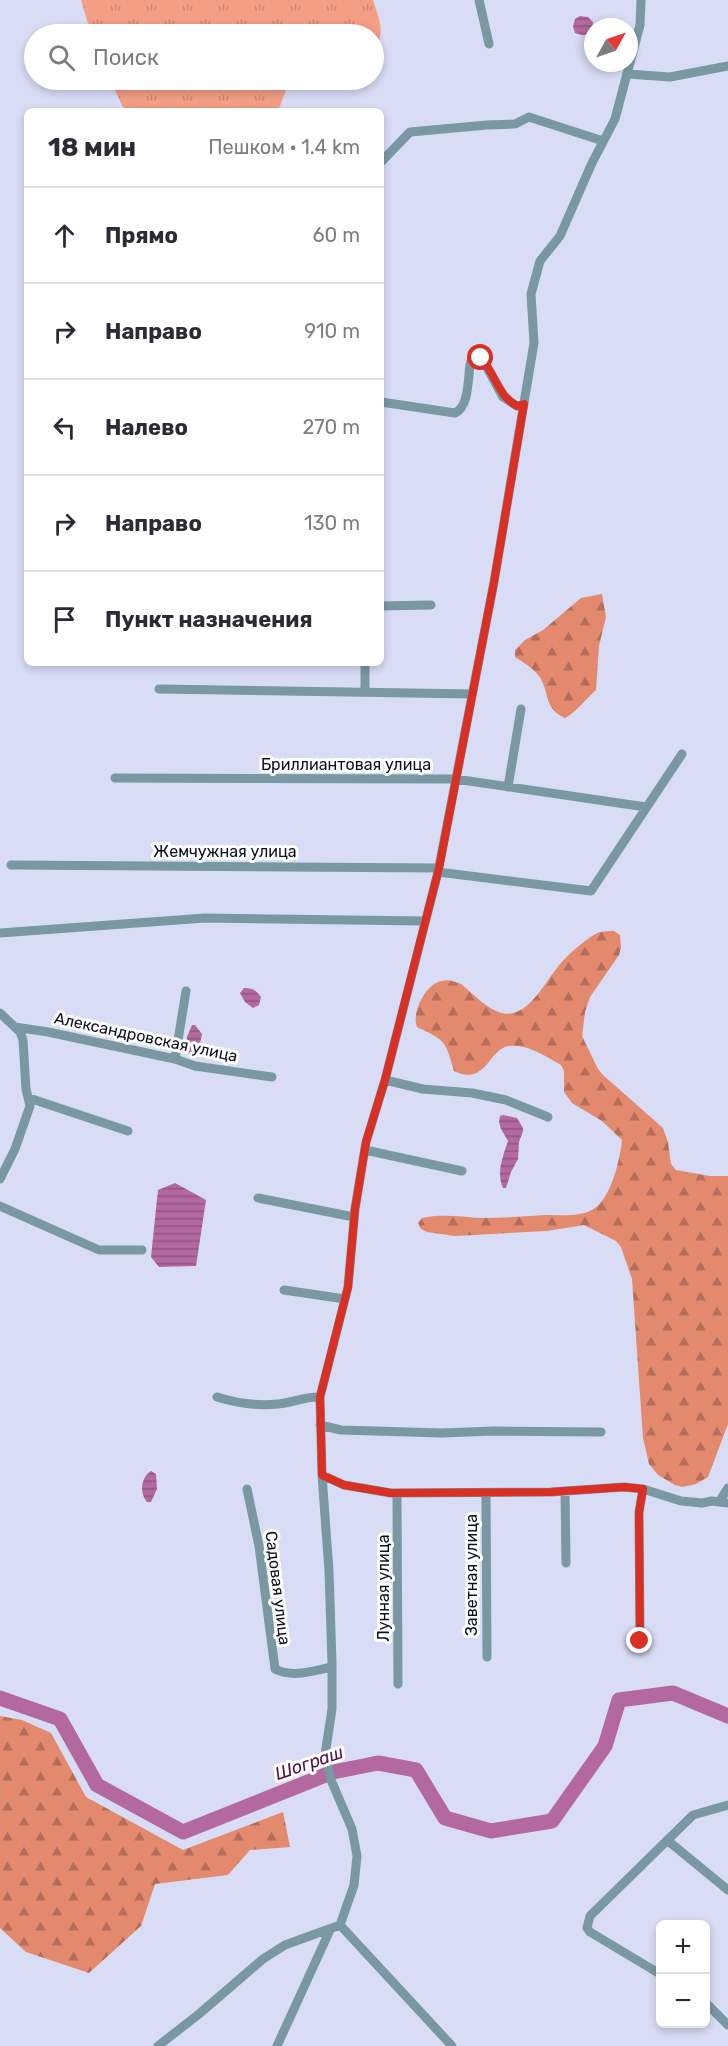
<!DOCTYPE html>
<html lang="ru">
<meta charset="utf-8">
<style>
:root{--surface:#fff;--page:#f2f2f3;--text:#2b2b33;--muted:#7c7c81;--line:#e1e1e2}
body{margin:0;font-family:Rubik,sans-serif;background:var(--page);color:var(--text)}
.controls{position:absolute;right:18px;bottom:18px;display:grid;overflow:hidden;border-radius:9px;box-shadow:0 3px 9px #0003}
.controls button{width:54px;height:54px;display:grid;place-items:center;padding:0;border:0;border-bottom:2px solid var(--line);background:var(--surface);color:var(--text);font:30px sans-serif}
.compass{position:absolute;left:584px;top:18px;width:54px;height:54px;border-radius:50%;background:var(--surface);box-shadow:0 3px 9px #0003;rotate:50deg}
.stop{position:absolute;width:18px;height:18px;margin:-14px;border:4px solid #d93025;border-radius:50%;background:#fff}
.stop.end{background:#d93025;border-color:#fff;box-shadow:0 2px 6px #0008}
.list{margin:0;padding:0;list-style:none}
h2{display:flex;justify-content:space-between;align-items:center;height:78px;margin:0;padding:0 24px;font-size:26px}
h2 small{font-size:20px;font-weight:400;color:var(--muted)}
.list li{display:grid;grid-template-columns:39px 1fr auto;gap:18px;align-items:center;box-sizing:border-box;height:96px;padding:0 24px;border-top:2px solid var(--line)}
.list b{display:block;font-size:22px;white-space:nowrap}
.list em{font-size:20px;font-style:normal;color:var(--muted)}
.icon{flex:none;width:33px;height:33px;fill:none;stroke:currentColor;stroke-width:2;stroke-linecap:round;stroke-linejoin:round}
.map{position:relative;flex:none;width:728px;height:2046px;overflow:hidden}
.search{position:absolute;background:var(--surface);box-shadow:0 3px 9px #0003;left:24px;top:24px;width:360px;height:66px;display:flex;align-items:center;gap:15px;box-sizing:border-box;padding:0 21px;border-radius:33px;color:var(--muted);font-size:22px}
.panel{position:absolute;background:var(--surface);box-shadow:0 3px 9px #0003;left:24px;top:108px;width:360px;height:558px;border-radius:9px}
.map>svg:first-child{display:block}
.grass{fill:url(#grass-tufts)}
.forest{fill:url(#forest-firs)}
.water{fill:url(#water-rules)}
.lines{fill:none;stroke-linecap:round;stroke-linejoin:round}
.river{stroke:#b369a0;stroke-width:15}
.street{stroke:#7998a1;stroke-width:9}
.route{stroke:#d93025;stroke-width:8}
.labels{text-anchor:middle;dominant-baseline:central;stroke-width:6;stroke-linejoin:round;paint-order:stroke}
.street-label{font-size:16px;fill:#0c0e22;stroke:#fff}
.water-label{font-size:18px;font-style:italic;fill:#530e46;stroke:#fff}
</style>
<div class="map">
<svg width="728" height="2046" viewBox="0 0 728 2046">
<defs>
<pattern id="grass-tufts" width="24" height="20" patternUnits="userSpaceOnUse" patternTransform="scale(1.5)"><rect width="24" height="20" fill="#f49e85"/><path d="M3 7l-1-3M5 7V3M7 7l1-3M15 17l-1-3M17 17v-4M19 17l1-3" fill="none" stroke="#d08773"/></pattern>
<pattern id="forest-firs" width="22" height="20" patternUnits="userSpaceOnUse" patternTransform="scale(1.5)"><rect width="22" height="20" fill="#e3896e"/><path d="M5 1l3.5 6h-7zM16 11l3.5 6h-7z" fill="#b66e5a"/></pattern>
<pattern id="water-rules" width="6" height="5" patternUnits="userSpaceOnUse" patternTransform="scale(1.5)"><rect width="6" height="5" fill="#b369a0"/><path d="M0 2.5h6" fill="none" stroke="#905582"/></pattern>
</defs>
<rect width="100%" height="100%" fill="#d8dcf4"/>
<path class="grass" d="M 81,0 L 373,0 C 378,16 387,35 374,48 L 374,34 L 91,34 Z
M 110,80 L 300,80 L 288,85 L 278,111 L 125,111 Z"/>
<path class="forest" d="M 602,594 L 606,617 L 599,646 L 596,690 C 587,698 575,713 565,718 C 544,708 550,696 541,679 C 535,669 524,663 515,657 L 515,650 L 525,640 L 543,630 L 581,598 Z
M 614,931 L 620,935 L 621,948 L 619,955 L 590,997 L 585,1012 L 582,1036 L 598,1069 L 603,1075 L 663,1128 L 668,1142 L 671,1164 L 676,1170 L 710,1176 L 728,1176 L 728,1424 L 708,1477 L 696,1484 L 682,1487 L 675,1485 L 658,1475 L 649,1464 L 643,1438 L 632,1279 L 621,1247 L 616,1241 L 584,1225 L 547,1231 L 455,1236 L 427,1232 L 421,1229 L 418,1223 L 422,1218 C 444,1213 465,1218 486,1218 C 506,1218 526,1216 546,1215 C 560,1215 579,1217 592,1210 C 611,1200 620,1160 622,1140 L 602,1121 L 572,1103 L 564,1092 L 564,1071 L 561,1065 C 545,1056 528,1044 509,1046 C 489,1048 486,1087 454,1071 C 445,1040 446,1041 417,1027 C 411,1013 426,983 442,981 C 448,979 455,982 461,984 C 471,992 482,1004 494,1010 C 524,1026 542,986 557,968 C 565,957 587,937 600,932 C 604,931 610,931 614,931 Z
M 0,1716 L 22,1720 L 51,1733 L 86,1797 L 183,1850 L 283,1812 L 290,1847 L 250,1850 L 228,1875 L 155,1884 L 141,1926 L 89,1973 L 26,1952 L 0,1928 Z"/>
<path class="water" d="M 580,16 L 588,17 L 593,22 L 592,34 L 582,35 L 575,33 L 573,26 L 575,19 Z
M 244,988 C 253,988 256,990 261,997 L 259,1005 L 253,1008 L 245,1002 L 240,993 Z
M 192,1025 L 195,1025 L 202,1034 L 198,1054 L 193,1057 L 186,1051 L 187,1037 Z
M 503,1115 L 517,1118 L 523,1128 L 523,1131 L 519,1142 L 518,1159 L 511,1172 L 506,1188 L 503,1188 C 496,1173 503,1156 508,1141 L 501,1129 L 499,1122 L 500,1116 Z
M 175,1183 L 206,1200 L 196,1266 L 159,1267 L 151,1257 L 158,1190 Z
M 151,1471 L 156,1474 L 157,1489 L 151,1502 L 147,1502 C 139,1493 141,1477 151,1471 Z"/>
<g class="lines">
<path class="river" d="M 0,1698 L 60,1719 L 97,1785 L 183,1832 L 333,1772 L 378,1763 L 416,1770 L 445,1818 L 491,1831 L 552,1821 L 605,1746 L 619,1700 L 673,1693 L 728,1716"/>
<path class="street" d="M 479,0 L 489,44
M 628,74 L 670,77 L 728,66
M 381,162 L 410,132 L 487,125 L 515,124 L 529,117 L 603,141
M 381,402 L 455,413 C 469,407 468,379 470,365 L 471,361 L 477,357 L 484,362 L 503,397 L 517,406 L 524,404
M 381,606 L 431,605
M 159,689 L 472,694
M 365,692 L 365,663
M 115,778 L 455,779 L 646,807
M 508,787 L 521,709
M 11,865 L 439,868
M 438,872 L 591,891 L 682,754
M 0,933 L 205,918 L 425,921
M 0,1013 L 20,1032 L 23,1040 L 26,1089 L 30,1106 L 15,1149 L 0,1179
M 15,1027 L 48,1032 L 175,1059 L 195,1066 L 272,1077
M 175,1059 L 186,991
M 385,1080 L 423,1089 L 472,1093 L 506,1100 L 548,1117
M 29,1098 L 128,1131
M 365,1150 L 462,1171
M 258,1198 L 354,1217
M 0,1206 L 99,1250 L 142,1250
M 284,1290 L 345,1299
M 217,1397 C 236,1403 259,1406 278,1404 C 293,1403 305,1396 320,1397
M 320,1425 L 341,1430 L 442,1433 L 494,1431 L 601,1432
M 322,1475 L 344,1485 L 391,1493 L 551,1492 L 624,1487 L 643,1489 L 681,1501 L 702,1503 L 712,1501 L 728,1503
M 247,1489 L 259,1546 L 275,1669 C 293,1678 313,1671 332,1667
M 565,1491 L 566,1563
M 397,1493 L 398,1684
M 486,1493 L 487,1657
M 719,1502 L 728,1488
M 640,1641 L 639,1512 L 643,1489
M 667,1840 L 728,1890
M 660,1974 L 590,1932 L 587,1928 L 590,1916 L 693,1815 L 728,1805
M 706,2003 L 728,2025
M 158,2046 L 199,2014 L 263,1959 L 285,1945 L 340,1925
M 277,2046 L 330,1930
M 452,2046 L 340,1925 L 354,1885 L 357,1856 L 352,1829 L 331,1780 L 325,1755 L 332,1709 L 332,1663 L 329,1571 L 322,1475 L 320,1397 L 348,1287 L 355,1209 L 366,1142 L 385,1080 L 438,872 L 494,582 L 534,343 L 531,294 L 540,261 L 560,236 L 592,163 L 615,119 L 640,25 L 641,0"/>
</g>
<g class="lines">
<path class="route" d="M 481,358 C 495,373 498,396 517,406 L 524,404 L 494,582 L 439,868 L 385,1080 L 366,1142 L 355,1209 L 348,1287 L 320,1397 L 322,1475 L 344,1485 L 391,1493 L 551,1492 L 624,1487 L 643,1489 L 639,1512 L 640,1641"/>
</g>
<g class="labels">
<g class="street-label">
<text x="346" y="764">Бриллиантовая улица</text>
<text x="225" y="851">Жемчужная улица</text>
<text transform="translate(146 1037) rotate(12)">Александровская улица</text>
<text transform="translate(471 1575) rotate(-90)">Заветная улица</text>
<text transform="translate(278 1588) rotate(83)">Садовая улица</text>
<text transform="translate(383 1588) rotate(-90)">Лунная улица</text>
</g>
<g class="water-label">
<text transform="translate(309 1763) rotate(-19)">Шограш</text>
</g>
</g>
</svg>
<div class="controls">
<button>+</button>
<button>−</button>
</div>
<svg class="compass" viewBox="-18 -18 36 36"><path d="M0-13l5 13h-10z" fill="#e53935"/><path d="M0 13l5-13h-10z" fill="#7c7c81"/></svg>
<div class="stop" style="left:481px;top:358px"></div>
<div class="stop end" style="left:640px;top:1641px"></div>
<div class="search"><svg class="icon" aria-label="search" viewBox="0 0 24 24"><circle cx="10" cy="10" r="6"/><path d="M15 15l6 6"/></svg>Поиск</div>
<section class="panel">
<h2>18 мин<small>Пешком · 1.4 km</small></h2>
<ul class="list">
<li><svg class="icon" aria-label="ahead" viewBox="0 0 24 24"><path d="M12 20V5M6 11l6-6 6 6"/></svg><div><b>Прямо</b></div><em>60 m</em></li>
<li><svg class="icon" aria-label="right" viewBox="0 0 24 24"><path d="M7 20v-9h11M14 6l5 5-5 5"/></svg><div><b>Направо</b></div><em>910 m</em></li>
<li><svg class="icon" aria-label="left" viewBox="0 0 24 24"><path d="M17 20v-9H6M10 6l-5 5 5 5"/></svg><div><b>Налево</b></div><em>270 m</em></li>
<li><svg class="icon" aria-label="right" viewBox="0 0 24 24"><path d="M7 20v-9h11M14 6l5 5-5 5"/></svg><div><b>Направо</b></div><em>130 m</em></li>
<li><svg class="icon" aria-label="arrive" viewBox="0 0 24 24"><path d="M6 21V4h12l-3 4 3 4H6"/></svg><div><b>Пункт назначения</b></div></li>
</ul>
</section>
</div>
